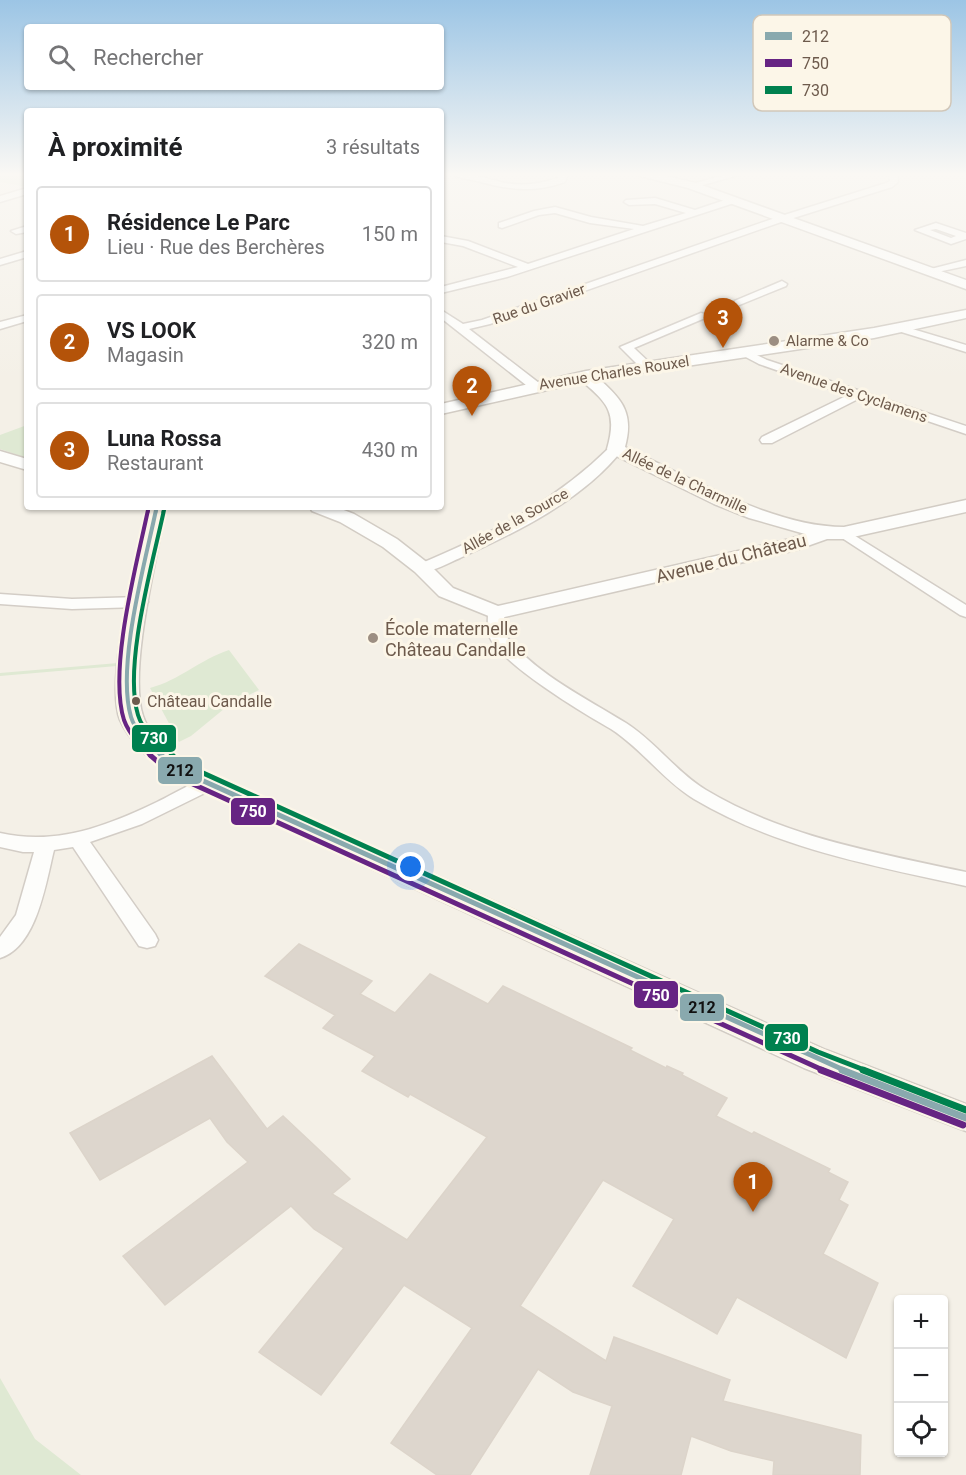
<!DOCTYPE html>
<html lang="fr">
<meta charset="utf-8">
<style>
:root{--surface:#fff;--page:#f2f2f2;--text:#202124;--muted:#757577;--line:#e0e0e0;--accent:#b45309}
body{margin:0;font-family:Roboto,sans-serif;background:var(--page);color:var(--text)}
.controls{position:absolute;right:18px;bottom:18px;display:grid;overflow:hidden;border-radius:6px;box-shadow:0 2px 4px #0004}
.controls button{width:54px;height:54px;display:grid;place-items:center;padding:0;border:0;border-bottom:2px solid var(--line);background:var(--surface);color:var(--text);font:30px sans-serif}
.you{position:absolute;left:411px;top:867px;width:21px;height:21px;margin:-15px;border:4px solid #fff;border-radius:50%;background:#1a73e8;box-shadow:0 0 0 9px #1a73e833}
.badge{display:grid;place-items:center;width:39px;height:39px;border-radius:50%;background:var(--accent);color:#fff;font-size:20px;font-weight:700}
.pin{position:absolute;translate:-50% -50px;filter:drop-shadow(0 2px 3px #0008)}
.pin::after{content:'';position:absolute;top:32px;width:21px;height:18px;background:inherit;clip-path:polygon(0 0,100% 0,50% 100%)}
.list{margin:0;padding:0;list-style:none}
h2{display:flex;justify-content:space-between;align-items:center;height:78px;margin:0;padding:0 24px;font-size:26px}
h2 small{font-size:20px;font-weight:400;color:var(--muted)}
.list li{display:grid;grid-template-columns:39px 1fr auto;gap:18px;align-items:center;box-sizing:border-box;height:96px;margin:0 12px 12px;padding:0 12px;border:2px solid var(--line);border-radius:6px}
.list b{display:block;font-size:22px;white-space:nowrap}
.list p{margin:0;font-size:20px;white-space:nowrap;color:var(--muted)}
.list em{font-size:20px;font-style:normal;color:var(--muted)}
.icon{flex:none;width:33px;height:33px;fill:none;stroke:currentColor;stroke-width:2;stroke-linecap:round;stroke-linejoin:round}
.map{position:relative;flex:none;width:966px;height:1475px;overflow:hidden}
.search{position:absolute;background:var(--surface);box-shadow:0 2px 4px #0004;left:24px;top:24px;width:420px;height:66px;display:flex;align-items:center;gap:15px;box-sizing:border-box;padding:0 21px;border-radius:6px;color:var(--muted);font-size:22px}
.panel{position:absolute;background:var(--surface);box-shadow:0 2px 4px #0004;left:24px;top:108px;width:420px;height:402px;border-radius:6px}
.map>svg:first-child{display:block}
.green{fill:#dfe9d3}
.building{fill:#ddd6cd;stroke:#dcd4ca;stroke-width:1.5}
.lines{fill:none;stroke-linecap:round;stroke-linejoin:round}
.street-casing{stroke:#d3cdc6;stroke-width:3}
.secondary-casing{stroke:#d2ccc4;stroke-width:3}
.street{fill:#fdfdfb;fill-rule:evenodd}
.secondary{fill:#fdfdfb;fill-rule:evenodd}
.bus-1-far3-casing{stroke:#fcf6e8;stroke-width:6}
.bus-1-far2-casing{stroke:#fcf6e8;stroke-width:8}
.bus-1-far1-casing{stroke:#fcf6e8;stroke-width:10}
.bus-1-casing{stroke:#fcf6e8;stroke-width:11}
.bus-2-far3-casing{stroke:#fcf6e8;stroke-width:6}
.bus-2-far2-casing{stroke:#fcf6e8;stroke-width:8}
.bus-2-far1-casing{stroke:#fcf6e8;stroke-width:10}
.bus-2-casing{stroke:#fcf6e8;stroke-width:11}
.bus-3-far3-casing{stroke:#fcf6e8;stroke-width:6}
.bus-3-far2-casing{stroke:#fcf6e8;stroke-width:8}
.bus-3-far1-casing{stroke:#fcf6e8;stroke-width:10}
.bus-3-casing{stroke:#fcf6e8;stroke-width:11}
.bus-1-far3{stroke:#89a9ae;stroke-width:3}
.bus-1-far2{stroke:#89a9ae;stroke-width:4}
.bus-1-far1{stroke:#89a9ae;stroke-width:5}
.bus-1{stroke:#89a9ae;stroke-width:7}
.bus-2-far3{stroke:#662483;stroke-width:3}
.bus-2-far2{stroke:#662483;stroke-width:4}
.bus-2-far1{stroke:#662483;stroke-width:5}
.bus-2{stroke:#662483;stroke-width:7}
.bus-3-far3{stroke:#00814f;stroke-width:3}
.bus-3-far2{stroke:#00814f;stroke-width:4}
.bus-3-far1{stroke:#00814f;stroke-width:5}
.bus-3{stroke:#00814f;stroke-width:7}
.poi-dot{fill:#9c8e82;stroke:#fcf6e8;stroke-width:2}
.bus-dot{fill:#6d5a4c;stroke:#fcf6e8;stroke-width:2}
.labels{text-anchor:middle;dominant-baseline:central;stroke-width:6;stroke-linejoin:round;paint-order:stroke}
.far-street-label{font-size:15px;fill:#6d5a4c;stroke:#fcf6e8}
.far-poi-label{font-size:15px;fill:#6d5a4c;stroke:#fcf6e8;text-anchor:start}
.bus-label{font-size:16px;fill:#6d5a4c;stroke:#fcf6e8;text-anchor:start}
.street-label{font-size:18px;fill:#6d5a4c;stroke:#fcf6e8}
.poi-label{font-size:18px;fill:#6d5a4c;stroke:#fcf6e8;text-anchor:start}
.key{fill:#fcf6e8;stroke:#d1c7b9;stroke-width:1.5}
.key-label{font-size:16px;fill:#6d5a4c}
.line-badge{stroke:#fcf6e8;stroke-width:2}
.badge-label{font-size:16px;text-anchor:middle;font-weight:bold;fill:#fff}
.pale-badge-label{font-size:16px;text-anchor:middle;font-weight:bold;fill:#111}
</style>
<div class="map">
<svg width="966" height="1475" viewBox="0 0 966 1475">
<rect width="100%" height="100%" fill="#f4f0e7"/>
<path class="green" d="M 0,173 L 27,173 L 27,187 L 0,182 Z
M 27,425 L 27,458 L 0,449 L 0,435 Z
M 229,650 L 259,690 L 230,704 L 191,736 L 179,742 L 150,688 C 180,680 199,660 229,650 Z
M 118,663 L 117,666 L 0,676 L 0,673 Z
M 0,1378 L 35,1439 L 81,1475 L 0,1475 Z"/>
<path class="building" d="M 299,944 L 372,981 L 360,994 L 395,1013 L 430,974 L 488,1004 L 503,986 L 632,1048 L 630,1050 L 666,1068 L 667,1066 L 683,1073 L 682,1075 L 727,1098 L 716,1116 L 752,1134 L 754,1132 L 830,1169 L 828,1172 L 848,1182 L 839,1200 L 848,1205 L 823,1254 L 878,1283 L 846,1358 L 737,1297 L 717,1334 L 633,1286 L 674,1219 L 603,1180 L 520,1306 L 606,1361 L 614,1337 L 730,1380 L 723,1401 L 861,1435 L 860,1475 L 773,1475 L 774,1461 L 731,1451 L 691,1436 L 681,1475 L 590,1475 L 612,1406 L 573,1392 L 538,1369 L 470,1475 L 437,1475 L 391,1443 L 472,1328 L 404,1285 L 321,1395 L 259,1352 L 344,1248 L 314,1229 L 291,1206 L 165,1305 L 123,1256 L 248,1162 L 227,1142 L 210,1118 L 100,1180 L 70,1133 L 212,1056 L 267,1129 L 283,1116 L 350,1179 L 332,1194 L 407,1240 L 487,1137 L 410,1094 L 408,1097 L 362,1071 L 375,1056 L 323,1028 L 335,1015 L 265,976 Z"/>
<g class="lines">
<defs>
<path id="street" d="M 450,173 C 466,172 481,177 497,181 C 518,187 537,185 558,178 L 556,173 L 564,173 L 567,176 L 565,182 C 533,193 509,190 477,181 C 468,179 457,178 450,173 Z
M 733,173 L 746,173 L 692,188 L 688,185 Z
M 889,173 L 897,173 L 898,182 L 892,187 L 784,221 L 490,324 L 469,329 L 539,383 L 539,389 L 531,389 L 441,318 L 441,310 L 463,324 L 482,320 L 778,217 L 886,183 L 890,181 Z
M 27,188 L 27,194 L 0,202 L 0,196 Z
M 734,197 L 739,200 L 737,202 L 507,277 L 441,293 L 441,287 L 518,267 L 463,246 L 441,242 L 441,236 L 468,241 L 528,264 L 634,229 L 590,223 L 555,213 L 539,215 L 502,228 L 499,227 L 499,223 L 534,211 L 555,207 L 591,217 L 643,226 L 686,213 L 655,204 L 629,205 L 624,202 L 626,200 L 655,198 L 695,210 Z
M 936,223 L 966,233 L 966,239 L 951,244 L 915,230 ZM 936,229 L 956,236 L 951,238 L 930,230 Z
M 27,226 L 27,232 L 16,234 L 11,231 Z
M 27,251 L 27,257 L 0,265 L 0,259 Z
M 966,260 L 966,266 L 928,274 L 923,271 Z
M 782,281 L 787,284 L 786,286 L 722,312 L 714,312 L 713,310 Z
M 701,313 L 705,314 L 705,318 L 634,348 L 651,364 L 651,370 L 643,370 L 620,347 Z
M 27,315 L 27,321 L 0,329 L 0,322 Z
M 899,325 L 966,345 L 966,352 L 895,330 L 893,328 Z
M 744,349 L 767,360 L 966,426 L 966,434 L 860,398 L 772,443 L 762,443 L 760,440 L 762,437 L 848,395 L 759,364 L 740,354 L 738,352 Z
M 616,445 L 623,449 C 583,500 517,532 460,558 C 448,563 430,574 417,571 L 414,568 L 417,565 C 489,535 555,502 611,446 Z
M 844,529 L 966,605 L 966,617 L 960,615 L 839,536 L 837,533 L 839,530 Z
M 0,594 L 72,599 L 140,597 L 148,602 L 140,607 L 72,609 L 0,604 Z
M 496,608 L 504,613 L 505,635 C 536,674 584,697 626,723 C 656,742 676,772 706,790 C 784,837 878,853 966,872 L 966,886 C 874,866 776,848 694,799 C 663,780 642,749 611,729 C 583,713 501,664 489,636 C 487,630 488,620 488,613 Z
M 208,778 L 215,780 L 217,784 L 215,788 L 142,824 L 90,842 L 155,934 L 158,940 L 155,946 L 147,948 L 139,946 L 73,847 L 54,850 C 46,882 37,947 0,958 L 0,937 L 16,915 L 34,852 L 23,852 L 0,847 L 0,833 C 56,846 107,826 157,802 C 174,794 190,783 208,778 Z"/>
<path id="secondary" d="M 634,173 L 653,173 L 696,183 L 966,280 L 966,289 L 688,188 L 636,175 Z
M 966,310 L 966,318 L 874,338 L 599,379 C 623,400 634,414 625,447 C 689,477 773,527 844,527 L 966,500 L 966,512 L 844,539 L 827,539 L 796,550 L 496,619 L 439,596 L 415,572 L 383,547 L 340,522 L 312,511 L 310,507 L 336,507 L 354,514 L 397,539 L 429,564 L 453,588 L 498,606 L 790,539 L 805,534 L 749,518 L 714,504 L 610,453 L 607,449 C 617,414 609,404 583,382 L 441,414 L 441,404 L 586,371 L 874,328 Z
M 0,451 L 27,459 L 27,470 L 0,462 Z
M 148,507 L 166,507 C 157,557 128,671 143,716 C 149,736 171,751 186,763 L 826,1050 L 966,1104 L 966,1131 L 804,1068 L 168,775 C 150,759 130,742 120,720 C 104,680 138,553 148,507 Z"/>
</defs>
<use href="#street" class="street-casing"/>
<use href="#secondary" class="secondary-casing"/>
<use href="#street" class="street"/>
<use href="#secondary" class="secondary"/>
<defs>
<path id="bus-1-far3" d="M 156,512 L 157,507"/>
<path id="bus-1-far2" d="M 156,510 C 145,563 116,666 131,717 C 136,733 150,746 162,756"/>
<path id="bus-1-far1" d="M 161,755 L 177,769 L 846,1071"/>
<path id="bus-1" d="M 842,1070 L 966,1118"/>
<path id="bus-2-far3" d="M 148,512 L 149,507"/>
<path id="bus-2-far2" d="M 148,510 C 137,563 108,669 124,720 C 129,734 141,746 151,756"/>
<path id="bus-2-far1" d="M 150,755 L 173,775 L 825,1071"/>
<path id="bus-2" d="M 821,1070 L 963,1125"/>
<path id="bus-3-far3" d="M 163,512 L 164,508"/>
<path id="bus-3-far2" d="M 164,510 C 153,562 123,666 138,715 C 143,732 160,745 174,756"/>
<path id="bus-3-far1" d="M 172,755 L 181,763 L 818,1052 L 867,1071"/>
<path id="bus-3" d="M 863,1070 L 966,1110"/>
</defs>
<use href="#bus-1-far3" class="bus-1-far3-casing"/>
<use href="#bus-1-far2" class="bus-1-far2-casing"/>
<use href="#bus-1-far1" class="bus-1-far1-casing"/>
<use href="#bus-1" class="bus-1-casing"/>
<use href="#bus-2-far3" class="bus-2-far3-casing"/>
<use href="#bus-2-far2" class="bus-2-far2-casing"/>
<use href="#bus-2-far1" class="bus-2-far1-casing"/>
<use href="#bus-2" class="bus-2-casing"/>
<use href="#bus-3-far3" class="bus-3-far3-casing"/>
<use href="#bus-3-far2" class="bus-3-far2-casing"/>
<use href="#bus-3-far1" class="bus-3-far1-casing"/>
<use href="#bus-3" class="bus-3-casing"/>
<use href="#bus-1-far3" class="bus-1-far3"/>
<use href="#bus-1-far2" class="bus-1-far2"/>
<use href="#bus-1-far1" class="bus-1-far1"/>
<use href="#bus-1" class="bus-1"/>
<use href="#bus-2-far3" class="bus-2-far3"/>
<use href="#bus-2-far2" class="bus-2-far2"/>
<use href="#bus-2-far1" class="bus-2-far1"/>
<use href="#bus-2" class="bus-2"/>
<use href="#bus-3-far3" class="bus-3-far3"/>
<use href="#bus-3-far2" class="bus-3-far2"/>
<use href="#bus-3-far1" class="bus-3-far1"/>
<use href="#bus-3" class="bus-3"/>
</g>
<linearGradient id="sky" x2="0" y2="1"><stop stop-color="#9cc5e5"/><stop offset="0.46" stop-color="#faf8f4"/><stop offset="1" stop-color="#faf8f4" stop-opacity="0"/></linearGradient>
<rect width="966" height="379" fill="url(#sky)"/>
<g class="poi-dot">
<circle cx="774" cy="341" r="6"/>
<circle cx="373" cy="638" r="6"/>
</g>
<circle class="bus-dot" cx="136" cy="701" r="5"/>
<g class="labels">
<g class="far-street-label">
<text transform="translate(539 304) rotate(-19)">Rue du Gravier</text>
<text transform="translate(614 373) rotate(-9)">Avenue Charles Rouxel</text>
<text transform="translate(854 393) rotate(19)">Avenue des Cyclamens</text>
<text transform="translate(685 481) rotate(25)">Allée de la Charmille</text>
<text transform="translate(515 521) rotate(-29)">Allée de la Source</text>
</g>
<g class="far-poi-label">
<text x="786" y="341">Alarme &amp; Co</text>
</g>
<g class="bus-label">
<text x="147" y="701">Château Candalle</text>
</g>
<g class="street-label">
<text transform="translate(731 558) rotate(-14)">Avenue du Château</text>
</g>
<g class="poi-label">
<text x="385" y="628">École maternelle<tspan x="385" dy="21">Château Candalle</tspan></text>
</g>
</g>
<rect x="753" y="15" width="198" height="96" rx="9" class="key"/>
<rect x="765" y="32" width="27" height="8" fill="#89a9ae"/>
<rect x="765" y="59" width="27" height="8" fill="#662483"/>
<rect x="765" y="86" width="27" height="8" fill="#00814f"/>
<g class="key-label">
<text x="802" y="42">212</text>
<text x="802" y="69">750</text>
<text x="802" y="96">730</text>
</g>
<g class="line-badge">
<rect x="131" y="724" width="46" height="29" rx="6" fill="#00814f"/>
<rect x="157" y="756" width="46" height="29" rx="6" fill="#89a9ae"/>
<rect x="230" y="797" width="46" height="29" rx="6" fill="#662483"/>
<rect x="633" y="980" width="46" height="29" rx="6" fill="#662483"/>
<rect x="679" y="993" width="46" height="29" rx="6" fill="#89a9ae"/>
<rect x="764" y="1023" width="45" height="29" rx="6" fill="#00814f"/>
</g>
<g class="badge-label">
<text x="154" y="744">730</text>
<text x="253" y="817">750</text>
<text x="656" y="1001">750</text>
<text x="787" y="1044">730</text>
</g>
<g class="pale-badge-label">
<text x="180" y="776">212</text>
<text x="702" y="1013">212</text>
</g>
</svg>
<div class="controls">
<button>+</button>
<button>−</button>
<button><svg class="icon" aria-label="locate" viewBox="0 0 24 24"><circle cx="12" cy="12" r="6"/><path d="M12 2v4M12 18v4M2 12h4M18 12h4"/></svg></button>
</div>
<div class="you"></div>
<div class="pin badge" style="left:753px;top:1212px">1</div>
<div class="pin badge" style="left:472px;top:416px">2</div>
<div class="pin badge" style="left:723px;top:348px">3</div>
<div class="search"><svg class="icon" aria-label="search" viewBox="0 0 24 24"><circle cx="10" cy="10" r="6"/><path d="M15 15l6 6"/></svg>Rechercher</div>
<section class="panel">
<h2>À proximité<small>3 résultats</small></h2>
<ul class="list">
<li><span class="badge">1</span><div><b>Résidence Le Parc</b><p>Lieu · Rue des Berchères</p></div><em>150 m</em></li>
<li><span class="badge">2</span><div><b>VS LOOK</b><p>Magasin</p></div><em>320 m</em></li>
<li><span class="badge">3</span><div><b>Luna Rossa</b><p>Restaurant</p></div><em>430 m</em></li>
</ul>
</section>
</div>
